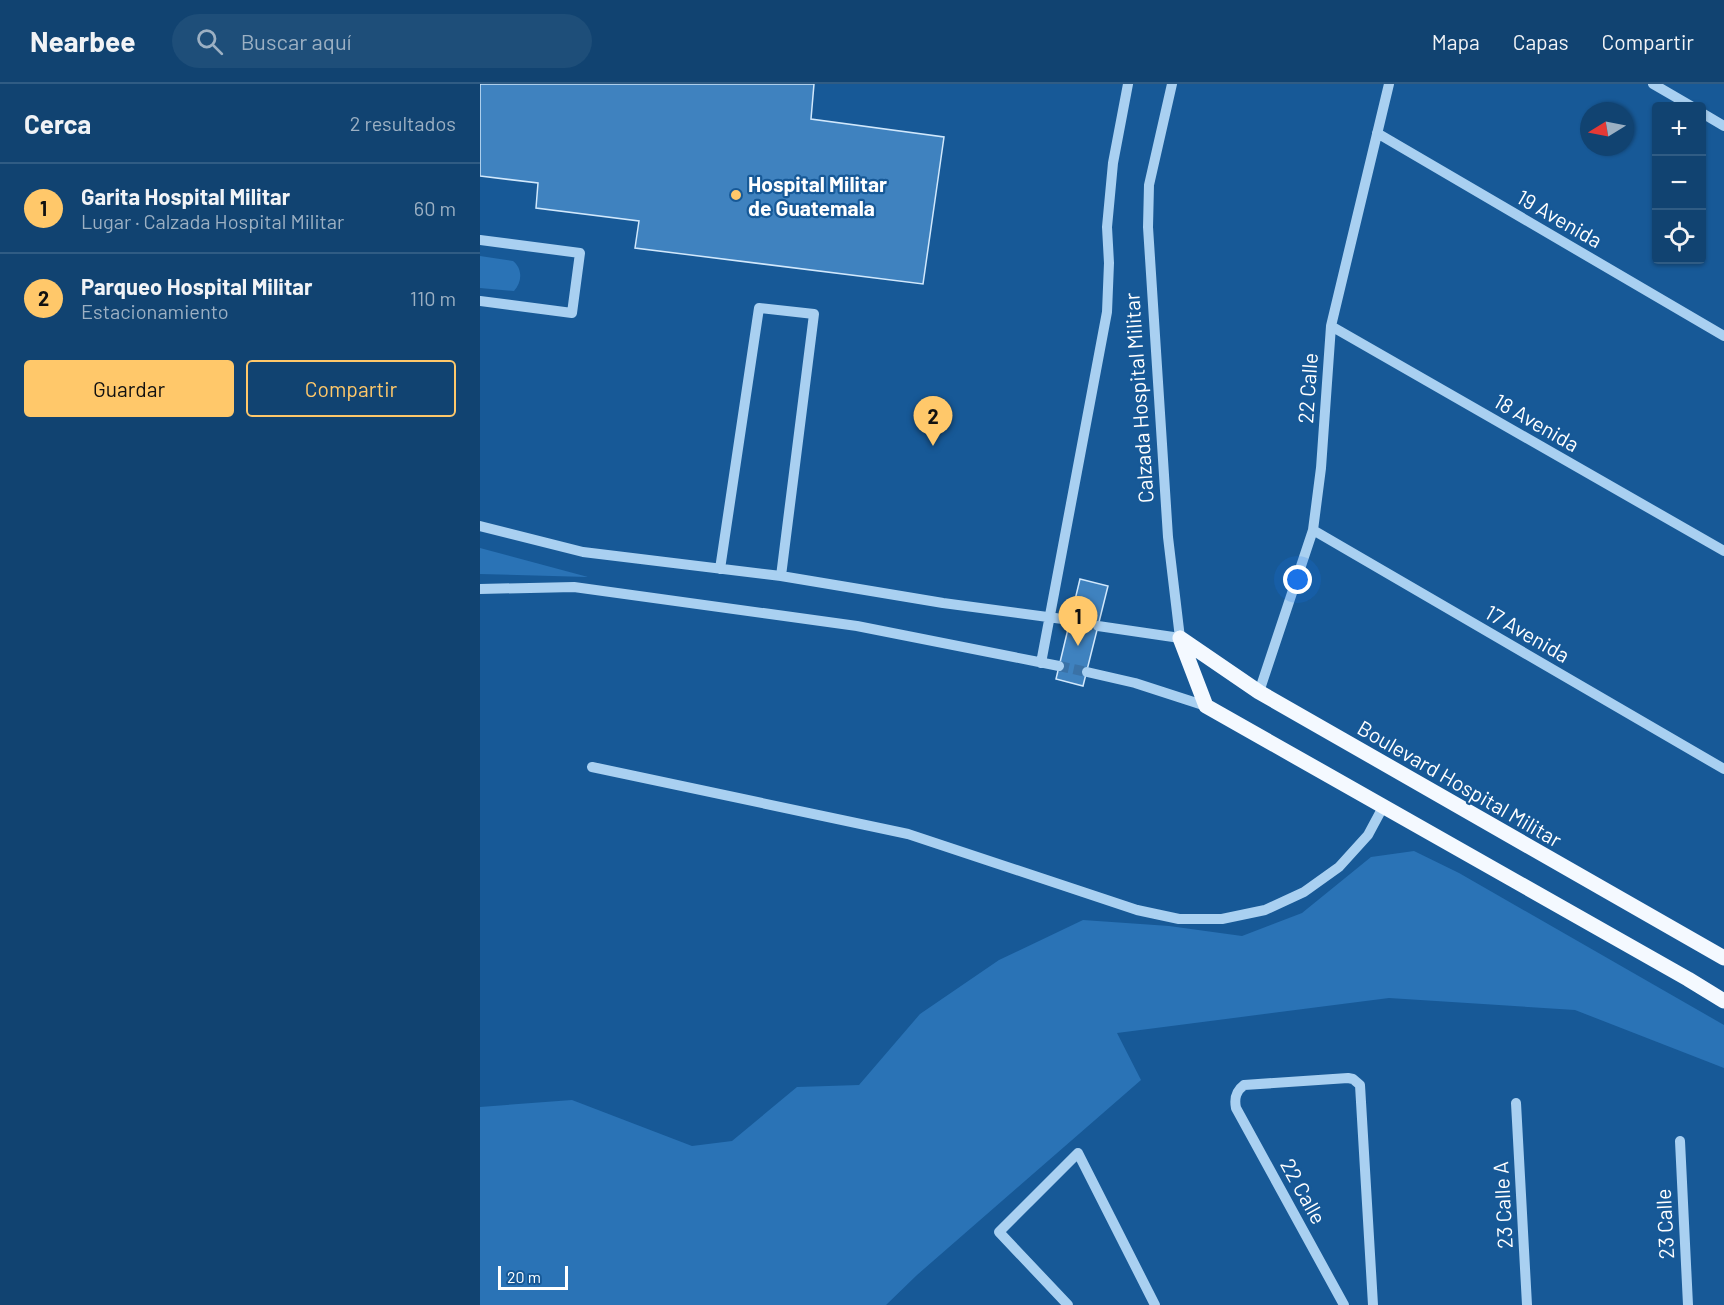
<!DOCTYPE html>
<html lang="es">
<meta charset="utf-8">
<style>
:root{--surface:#114371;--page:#1e4e79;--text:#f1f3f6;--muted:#9cb0c3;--line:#305c84;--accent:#ffc86a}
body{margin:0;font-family:Barlow,sans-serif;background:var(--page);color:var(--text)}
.controls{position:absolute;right:18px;top:18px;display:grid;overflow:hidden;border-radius:6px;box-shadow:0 2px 4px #0004}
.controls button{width:54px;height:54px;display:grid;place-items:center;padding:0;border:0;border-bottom:2px solid var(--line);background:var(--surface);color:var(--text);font:30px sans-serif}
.compass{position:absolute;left:1100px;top:18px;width:54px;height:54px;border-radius:50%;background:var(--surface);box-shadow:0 2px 4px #0004;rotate:260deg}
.scale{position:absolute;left:18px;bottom:15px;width:70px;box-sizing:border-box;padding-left:6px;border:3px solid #fff;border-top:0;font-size:16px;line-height:21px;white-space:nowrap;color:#fff;-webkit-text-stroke:4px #175997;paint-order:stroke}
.you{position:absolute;left:818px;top:496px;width:21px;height:21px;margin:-15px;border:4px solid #fff;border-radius:50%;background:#1a73e8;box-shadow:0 0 0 9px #1a73e833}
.badge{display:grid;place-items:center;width:39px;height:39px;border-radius:50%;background:var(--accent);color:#111;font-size:20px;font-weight:700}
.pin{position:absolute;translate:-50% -50px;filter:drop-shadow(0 2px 3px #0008)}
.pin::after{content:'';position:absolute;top:32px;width:21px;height:18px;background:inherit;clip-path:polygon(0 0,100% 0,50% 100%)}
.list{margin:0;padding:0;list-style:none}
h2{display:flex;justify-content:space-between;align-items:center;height:78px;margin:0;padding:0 24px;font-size:26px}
h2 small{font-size:20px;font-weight:400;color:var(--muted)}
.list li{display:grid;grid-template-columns:39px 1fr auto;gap:18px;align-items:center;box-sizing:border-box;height:90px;padding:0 24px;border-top:2px solid var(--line)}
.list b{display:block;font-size:22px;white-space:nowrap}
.list p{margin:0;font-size:20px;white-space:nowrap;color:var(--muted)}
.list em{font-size:20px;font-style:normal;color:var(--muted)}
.actions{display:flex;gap:12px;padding:18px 24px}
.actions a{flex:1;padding:14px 0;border:2px solid var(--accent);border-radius:6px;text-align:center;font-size:21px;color:var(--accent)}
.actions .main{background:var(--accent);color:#111}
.icon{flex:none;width:33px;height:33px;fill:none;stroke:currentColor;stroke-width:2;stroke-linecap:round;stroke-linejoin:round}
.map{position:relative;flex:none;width:1244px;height:1221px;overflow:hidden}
header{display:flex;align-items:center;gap:36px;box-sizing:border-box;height:84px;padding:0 30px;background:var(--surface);border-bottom:2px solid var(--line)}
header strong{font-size:28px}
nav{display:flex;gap:33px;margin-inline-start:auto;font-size:21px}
.search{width:420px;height:54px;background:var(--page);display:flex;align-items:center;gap:15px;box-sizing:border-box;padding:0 21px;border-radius:33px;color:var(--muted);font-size:22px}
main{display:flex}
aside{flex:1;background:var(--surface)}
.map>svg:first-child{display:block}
.green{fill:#2a73b6}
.building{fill:#3f82bf;stroke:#d1e8fc;stroke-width:1.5}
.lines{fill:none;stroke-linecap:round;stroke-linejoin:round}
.minor-tunnel{stroke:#3a72a7;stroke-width:10;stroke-dasharray:10 5;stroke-linecap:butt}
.minor{stroke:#a9d0f1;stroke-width:10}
.major{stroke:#f4f9ff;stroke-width:15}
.poi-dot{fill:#ffc86a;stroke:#175997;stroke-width:2}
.labels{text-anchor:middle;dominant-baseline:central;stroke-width:4.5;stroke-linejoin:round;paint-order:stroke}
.poi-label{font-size:21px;font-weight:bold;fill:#fff;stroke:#175997;text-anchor:start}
.street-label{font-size:21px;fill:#fff;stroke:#175997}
</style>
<header>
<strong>Nearbee</strong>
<div class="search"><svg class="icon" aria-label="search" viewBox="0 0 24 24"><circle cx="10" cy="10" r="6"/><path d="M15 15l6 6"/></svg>Buscar aquí</div>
<nav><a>Mapa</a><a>Capas</a><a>Compartir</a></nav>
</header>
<main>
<aside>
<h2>Cerca<small>2 resultados</small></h2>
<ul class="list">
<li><span class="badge">1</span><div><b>Garita Hospital Militar</b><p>Lugar · Calzada Hospital Militar</p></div><em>60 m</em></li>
<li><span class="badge">2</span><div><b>Parqueo Hospital Militar</b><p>Estacionamiento</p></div><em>110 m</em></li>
</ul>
<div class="actions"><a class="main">Guardar</a><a>Compartir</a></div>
</aside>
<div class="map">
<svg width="1244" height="1221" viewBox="0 0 1244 1221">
<rect width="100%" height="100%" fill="#175997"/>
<path class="green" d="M 0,172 L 33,177 C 43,185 42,198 34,207 L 0,204 Z
M 0,464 L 108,493 L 0,490 Z
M 934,767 L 979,789 L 1244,941 L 1244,984 L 1095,926 L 909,914 L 637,949 L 661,996 L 437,1191 L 406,1221 L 0,1221 L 0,1023 L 92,1016 L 212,1062 L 252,1057 L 317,1003 L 379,1001 L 440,930 L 519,876 L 603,836 L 689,842 L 762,852 L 822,829 L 891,773 Z"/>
<path class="building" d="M 0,0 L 334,0 L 331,35 L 464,53 L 443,200 L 155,164 L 159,137 L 56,124 L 58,99 L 0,92 Z
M 600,495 L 628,502 L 603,602 L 576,595 Z"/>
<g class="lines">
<path class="minor-tunnel" d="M 590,536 L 618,542
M 579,582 L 607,588"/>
<path class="minor" d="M 1173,0 L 1211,22
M 1222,29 L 1244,42
M 897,49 L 1244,252
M 0,156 L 100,169 L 92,229 L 0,217
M 851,242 L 1244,467
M 0,442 L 103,468 L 301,492 L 463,519 L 590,536
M 833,446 L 1244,685
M 240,485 L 279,224 L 334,230 L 301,492
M 0,505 L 94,503 L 377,542 L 579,582
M 618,542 L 700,554 L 688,453 L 668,143 L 669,101 L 692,0
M 561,579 L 627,228 L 629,179 L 627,143 L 633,79 L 648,0
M 607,588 L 655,599 L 726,622
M 779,608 L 833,446 L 841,384 L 851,242 L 909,0
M 112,683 L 428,750 L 657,826 L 699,835 L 742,835 L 785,826 L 824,808 L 859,783 L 888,751 L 903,723
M 1036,1019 L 1047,1221
M 1200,1057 L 1208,1221
M 588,1221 L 519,1148 L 598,1069 L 675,1221
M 864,1221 L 756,1024 C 754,1014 756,1007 764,1001 L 868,994 L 873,995 L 880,1001 L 893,1221"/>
<path class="major" d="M 700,554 L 726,622 L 1208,895 L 1244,917
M 700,554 L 779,608 L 1244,874"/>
</g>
<circle class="poi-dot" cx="256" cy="111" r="6"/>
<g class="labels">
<g class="poi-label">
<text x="268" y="99">Hospital Militar<tspan x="268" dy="24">de Guatemala</tspan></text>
</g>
<g class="street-label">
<text transform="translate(1080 134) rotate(30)">19 Avenida</text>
<text transform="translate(827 304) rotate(-86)">22 Calle</text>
<text transform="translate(658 314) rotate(-94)">Calzada Hospital Militar</text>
<text transform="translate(1057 338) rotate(30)">18 Avenida</text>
<text transform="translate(1048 549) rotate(30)">17 Avenida</text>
<text transform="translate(980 699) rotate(30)">Boulevard Hospital Militar</text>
<text transform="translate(824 1107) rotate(61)">22 Calle</text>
<text transform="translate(1022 1121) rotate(-93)">23 Calle A</text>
<text transform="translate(1184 1140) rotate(-93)">23 Calle</text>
</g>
</g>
</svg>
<div class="controls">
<button>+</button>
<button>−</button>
<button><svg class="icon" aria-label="locate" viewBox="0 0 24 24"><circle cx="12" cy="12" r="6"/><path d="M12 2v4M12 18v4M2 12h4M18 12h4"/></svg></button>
</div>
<svg class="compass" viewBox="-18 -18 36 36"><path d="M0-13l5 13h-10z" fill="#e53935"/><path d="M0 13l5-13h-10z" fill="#9cb0c3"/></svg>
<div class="scale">20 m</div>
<div class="you"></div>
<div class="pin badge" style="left:598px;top:562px">1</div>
<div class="pin badge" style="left:453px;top:362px">2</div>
</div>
</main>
